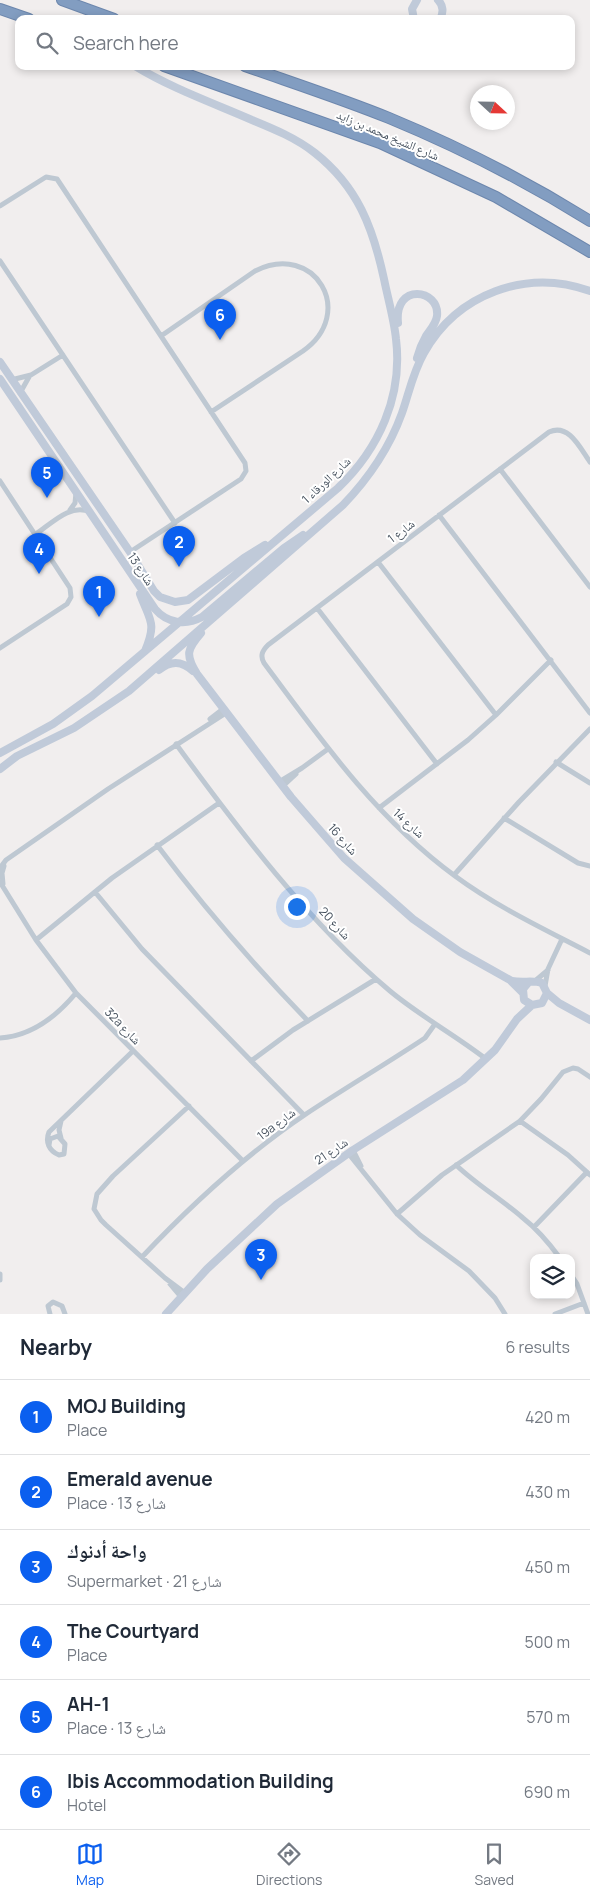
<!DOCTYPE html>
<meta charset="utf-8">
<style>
:root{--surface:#fff;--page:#f2f2f3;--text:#1f2937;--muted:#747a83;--line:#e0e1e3;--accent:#0b5fef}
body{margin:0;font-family:Manrope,"Noto Naskh Arabic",sans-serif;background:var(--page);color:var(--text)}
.controls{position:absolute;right:15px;bottom:15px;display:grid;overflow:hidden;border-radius:10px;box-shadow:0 2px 8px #0003}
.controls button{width:45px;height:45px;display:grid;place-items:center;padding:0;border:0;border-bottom:1px solid var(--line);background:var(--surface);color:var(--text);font:25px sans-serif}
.compass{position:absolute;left:470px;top:85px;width:45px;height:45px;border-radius:50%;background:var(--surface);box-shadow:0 2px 8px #0003;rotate:112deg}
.you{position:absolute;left:296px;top:906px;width:18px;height:18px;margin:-12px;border:4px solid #fff;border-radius:50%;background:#1a73e8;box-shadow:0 0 0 8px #1a73e833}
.badge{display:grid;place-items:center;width:32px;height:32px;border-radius:50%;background:var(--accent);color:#fff;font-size:16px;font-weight:700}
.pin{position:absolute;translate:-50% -41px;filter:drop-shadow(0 1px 2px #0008)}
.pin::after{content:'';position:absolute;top:26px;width:18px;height:15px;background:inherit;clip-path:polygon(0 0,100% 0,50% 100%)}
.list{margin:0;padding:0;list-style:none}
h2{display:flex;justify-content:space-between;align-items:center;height:65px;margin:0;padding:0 20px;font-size:21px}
h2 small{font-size:16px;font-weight:400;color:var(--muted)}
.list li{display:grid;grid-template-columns:32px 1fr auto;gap:15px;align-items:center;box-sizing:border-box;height:75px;padding:0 20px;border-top:1px solid var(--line)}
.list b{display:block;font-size:19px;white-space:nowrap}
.list p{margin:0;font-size:16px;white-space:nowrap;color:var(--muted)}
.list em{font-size:16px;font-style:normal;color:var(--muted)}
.icon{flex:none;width:28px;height:28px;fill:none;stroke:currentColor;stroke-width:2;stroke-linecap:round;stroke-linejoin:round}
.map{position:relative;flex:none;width:590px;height:1314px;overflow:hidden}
.search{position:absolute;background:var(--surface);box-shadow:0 2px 8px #0003;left:15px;right:15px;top:15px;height:55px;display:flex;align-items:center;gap:12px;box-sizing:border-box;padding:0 18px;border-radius:10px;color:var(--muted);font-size:19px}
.sheet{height:515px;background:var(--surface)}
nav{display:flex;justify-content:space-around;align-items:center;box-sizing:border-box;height:70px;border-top:1px solid var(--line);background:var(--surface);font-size:14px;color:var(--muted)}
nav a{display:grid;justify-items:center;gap:2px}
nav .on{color:var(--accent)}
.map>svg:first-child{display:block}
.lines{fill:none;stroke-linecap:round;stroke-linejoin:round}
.highway-casing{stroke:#6d87ad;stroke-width:12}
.street{stroke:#bec8d2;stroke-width:5}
.secondary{stroke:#c0cad9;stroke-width:8}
.highway{stroke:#829dc1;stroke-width:10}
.labels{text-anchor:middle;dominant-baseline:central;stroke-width:4;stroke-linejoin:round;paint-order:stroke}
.street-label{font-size:12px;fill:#45505d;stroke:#fff}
</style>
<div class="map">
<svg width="590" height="1314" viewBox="0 0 590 1314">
<rect width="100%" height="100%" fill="#f1eeee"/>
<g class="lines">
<defs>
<path id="highway" d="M 62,0 L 114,19
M 0,9 L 29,19
M 164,66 L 380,143 L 496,197 L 590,252
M 245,66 C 293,83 342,99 389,118 C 459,147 526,181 590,221"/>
</defs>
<use href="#highway" class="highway-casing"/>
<path class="street" d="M 0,206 L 46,177 L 57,179 L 245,463 L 246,471 L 241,479 L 130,552
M 0,261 L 175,523
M 161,336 L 255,271 C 315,241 357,313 303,351 L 211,412
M 11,380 L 31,375 L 63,355
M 20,393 L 29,377
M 590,462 C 580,448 569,423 549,432 L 268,645 C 262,651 260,656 264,663 C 321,740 377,819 455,876 C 497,907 544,929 590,953
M 500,469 L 590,587
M 0,481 L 70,588 L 71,597 L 67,604 L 0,648
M 70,510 L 75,503 L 76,493
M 439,515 L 590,713
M 36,534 C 51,524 70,503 90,512
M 378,562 L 496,715
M 317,608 L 437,764
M 210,719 L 223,709
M 176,744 C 238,829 309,923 390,991 C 420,1016 455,1035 486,1059
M 556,762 L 590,783
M 279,782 L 302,768 L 328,749
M 283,786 L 296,774
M 379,808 L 468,740 L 496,715 L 551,660
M 504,818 L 578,863 L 590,866
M 157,845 C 205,909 253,964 308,1021
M 0,868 L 6,860 L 108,789 L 226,713
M 454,875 L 519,802 L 590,729
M 0,882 L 36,940 L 76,993 L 243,1161
M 3,884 L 2,873 L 4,866
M 95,892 L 142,949 L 304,1115
M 36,940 L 112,878 L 219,803
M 535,981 L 548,970
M 545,986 L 548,969 L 562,939
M 0,1038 C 32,1036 56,1017 76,993
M 251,1061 L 293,1030 L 376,979
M 520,1121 L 568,1155 L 590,1175
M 61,1138 L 59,1130 L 61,1121
M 49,1145 L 50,1139 L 58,1136 L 65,1144 L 64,1154 L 59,1155 C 49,1151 45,1142 49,1132 L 133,1051
M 353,1150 L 361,1166
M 348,1153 L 397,1214 L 420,1235 L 469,1271 L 495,1298 L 505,1314
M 456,1165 C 477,1185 501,1199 523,1218 C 537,1229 549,1243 560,1258
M 397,1214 L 442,1175 L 520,1121 L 541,1099 L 563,1072 L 573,1068 L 578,1069 L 590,1077
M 534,1227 L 587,1172
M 142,1257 C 192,1204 245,1155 306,1114 C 345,1088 386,1064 425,1038 L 435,1024
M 0,1274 L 0,1280
M 571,1275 L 577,1284 L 588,1314
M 170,1284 L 181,1297
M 185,1293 L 165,1278 L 106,1225 L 101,1220 L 94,1209 L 97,1194 L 113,1176 L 189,1106
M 50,1314 L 48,1306 L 53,1302 L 62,1306 L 65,1314
M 555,1314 L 584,1303"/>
<path class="secondary" d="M 438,0 C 443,5 444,12 440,19
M 414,19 L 412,9 L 417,0
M 398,323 C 394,282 440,289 437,316 C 436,324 430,330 426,336 C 422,343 419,350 417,358
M 0,362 L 130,552 L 154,591 L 160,597 L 175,602 L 188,600 L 244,558 L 265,545
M 0,379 L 155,609 C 167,623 185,626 202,617 L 284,548 L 303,535
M 140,594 C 150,621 157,622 145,651
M 201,633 C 187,649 185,655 197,674 L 291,797 L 344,858 L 413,919 L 460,952 L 510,980 L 523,993
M 159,670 C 171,660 182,661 193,671
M 0,753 L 53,724 L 92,696 L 338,488 C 379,449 403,396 396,339 C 394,319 388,299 384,279 C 373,228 358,187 315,153 C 296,138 274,129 252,120 C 213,103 171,88 135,66
M 0,769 L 17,756 L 74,728 L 129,691 L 343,505 C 369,478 389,449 402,413 C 409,393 413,372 424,353 C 457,294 526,268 590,291
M 512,981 C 523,983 534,980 542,983 L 547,993 L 542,1003 L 532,1005 L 524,1000 L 523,989 L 528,983
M 547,993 L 559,1003 L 590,1020
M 166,1314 L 207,1269 L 277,1204 L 353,1150 L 463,1080 L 495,1050 L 517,1019 L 532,1005"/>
<use href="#highway" class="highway"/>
</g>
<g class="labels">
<g class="street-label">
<text transform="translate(388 135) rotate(23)">شارع الشيخ محمد بن زايد</text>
<text transform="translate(326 480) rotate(-43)">شارع الورقاء 1</text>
<text transform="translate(401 531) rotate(-37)">شارع 1</text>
<text transform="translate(141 569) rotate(56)">شارع 13</text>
<text transform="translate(409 823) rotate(42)">شارع 14</text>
<text transform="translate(343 839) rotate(48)">شارع 16</text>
<text transform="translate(335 923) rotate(47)">شارع 20</text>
<text transform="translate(123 1026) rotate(46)">32a شارع</text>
<text transform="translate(276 1124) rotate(-37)">19a شارع</text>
<text transform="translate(331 1151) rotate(-34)">شارع 21</text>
</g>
</g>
</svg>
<div class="controls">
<button><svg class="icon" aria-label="layers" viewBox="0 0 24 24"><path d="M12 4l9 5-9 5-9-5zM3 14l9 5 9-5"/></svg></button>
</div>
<svg class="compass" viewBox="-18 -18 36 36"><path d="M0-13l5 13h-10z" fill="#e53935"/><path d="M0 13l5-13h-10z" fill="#747a83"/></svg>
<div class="you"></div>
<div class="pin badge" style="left:99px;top:617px">1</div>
<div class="pin badge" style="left:179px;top:567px">2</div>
<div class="pin badge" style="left:261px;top:1280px">3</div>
<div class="pin badge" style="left:39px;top:574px">4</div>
<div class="pin badge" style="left:47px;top:498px">5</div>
<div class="pin badge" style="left:220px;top:340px">6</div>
<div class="search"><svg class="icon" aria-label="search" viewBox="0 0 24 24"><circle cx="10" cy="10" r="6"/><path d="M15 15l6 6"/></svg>Search here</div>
</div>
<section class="sheet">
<h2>Nearby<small>6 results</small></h2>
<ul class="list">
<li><span class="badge">1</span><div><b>MOJ Building</b><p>Place</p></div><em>420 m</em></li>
<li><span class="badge">2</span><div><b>Emerald avenue</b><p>Place · شارع 13</p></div><em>430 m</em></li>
<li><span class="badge">3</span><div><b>واحة أدنوك</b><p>Supermarket · شارع 21</p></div><em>450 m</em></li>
<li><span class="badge">4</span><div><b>The Courtyard</b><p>Place</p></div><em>500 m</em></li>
<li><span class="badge">5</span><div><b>AH-1</b><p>Place · شارع 13</p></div><em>570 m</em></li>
<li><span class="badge">6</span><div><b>Ibis Accommodation Building</b><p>Hotel</p></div><em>690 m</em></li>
</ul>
</section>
<nav>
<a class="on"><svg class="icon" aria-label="map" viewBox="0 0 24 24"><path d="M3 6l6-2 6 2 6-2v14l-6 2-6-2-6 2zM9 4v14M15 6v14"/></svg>Map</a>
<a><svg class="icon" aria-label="directions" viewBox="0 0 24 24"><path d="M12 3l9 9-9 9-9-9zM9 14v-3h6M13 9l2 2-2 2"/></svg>Directions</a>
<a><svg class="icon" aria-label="saved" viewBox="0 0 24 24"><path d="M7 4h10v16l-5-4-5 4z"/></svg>Saved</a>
</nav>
